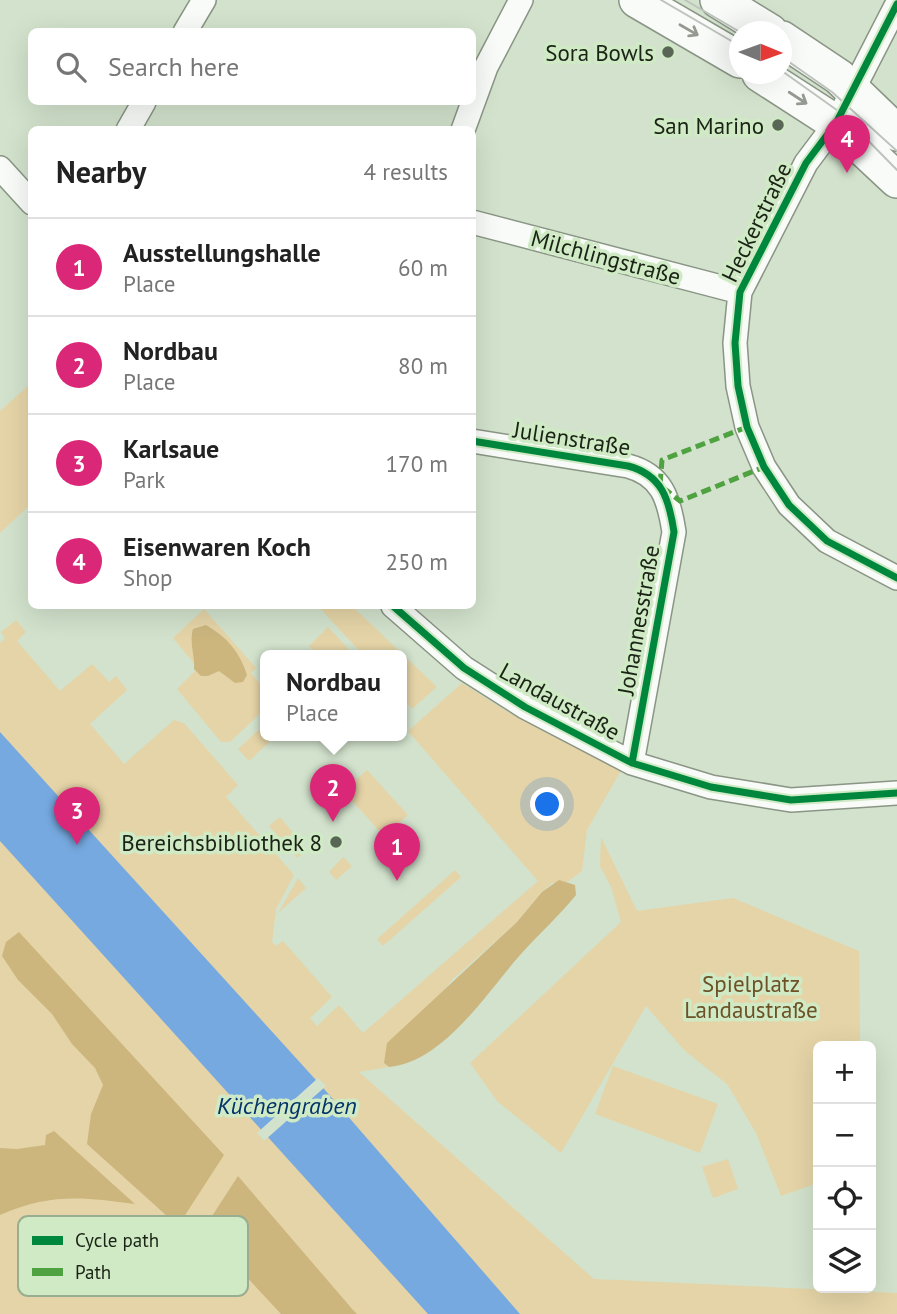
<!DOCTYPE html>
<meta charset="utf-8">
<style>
:root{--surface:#fff;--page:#f6f6f6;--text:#222;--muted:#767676;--line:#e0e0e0;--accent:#db2777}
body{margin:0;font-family:"PT Sans",sans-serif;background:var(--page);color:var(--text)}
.controls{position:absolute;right:21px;bottom:21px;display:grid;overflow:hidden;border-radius:10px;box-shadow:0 7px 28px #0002}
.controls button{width:63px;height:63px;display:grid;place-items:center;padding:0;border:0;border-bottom:2px solid var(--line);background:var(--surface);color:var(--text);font:35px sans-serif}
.compass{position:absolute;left:729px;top:21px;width:63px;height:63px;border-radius:50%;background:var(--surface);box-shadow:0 7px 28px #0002;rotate:91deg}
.you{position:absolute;left:548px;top:805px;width:24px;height:24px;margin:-18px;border:5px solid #fff;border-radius:50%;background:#1a73e8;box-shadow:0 0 0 10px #1a73e833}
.badge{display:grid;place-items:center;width:46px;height:46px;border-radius:50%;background:var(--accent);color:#fff;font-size:23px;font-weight:700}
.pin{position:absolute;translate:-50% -58px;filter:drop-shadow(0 2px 4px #0008)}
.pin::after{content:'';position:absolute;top:37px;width:24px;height:21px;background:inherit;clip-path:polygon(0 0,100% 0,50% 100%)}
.popup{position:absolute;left:260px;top:650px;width:147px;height:91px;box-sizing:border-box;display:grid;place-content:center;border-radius:10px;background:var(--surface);filter:drop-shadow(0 2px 5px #0005);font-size:23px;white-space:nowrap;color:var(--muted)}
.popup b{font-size:26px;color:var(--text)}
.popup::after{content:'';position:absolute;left:50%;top:100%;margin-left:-14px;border:14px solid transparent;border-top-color:var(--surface)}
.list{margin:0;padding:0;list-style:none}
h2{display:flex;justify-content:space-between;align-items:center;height:91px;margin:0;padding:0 28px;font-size:30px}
h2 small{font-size:23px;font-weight:400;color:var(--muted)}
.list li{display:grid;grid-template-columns:46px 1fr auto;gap:21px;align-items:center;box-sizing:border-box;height:98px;padding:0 28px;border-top:2px solid var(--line)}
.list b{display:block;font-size:26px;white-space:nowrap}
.list p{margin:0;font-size:23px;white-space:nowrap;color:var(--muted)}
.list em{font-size:23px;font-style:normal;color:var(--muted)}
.icon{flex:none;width:38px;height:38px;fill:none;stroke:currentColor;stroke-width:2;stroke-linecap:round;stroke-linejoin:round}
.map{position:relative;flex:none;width:897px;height:1314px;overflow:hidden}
.search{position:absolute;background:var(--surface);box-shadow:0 7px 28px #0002;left:28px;top:28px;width:448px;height:77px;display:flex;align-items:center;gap:18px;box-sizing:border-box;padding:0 24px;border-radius:10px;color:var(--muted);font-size:26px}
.panel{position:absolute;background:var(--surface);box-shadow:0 7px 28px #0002;left:28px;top:126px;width:448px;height:483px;border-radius:10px}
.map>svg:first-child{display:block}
.green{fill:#e5d4a7}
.forest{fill:#ccb67e}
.water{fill:#76a9e0}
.pier{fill:#d2e2cc}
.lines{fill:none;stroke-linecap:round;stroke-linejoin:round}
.minor-casing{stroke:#8a9585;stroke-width:26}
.primary-casing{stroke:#8a9585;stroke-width:38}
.minor{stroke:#f8fbf7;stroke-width:23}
.primary{stroke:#f8fbf7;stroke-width:35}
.tram{stroke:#bec3bd;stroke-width:2}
.quiet{stroke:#4fa240;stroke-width:5;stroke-dasharray:10 5;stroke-linecap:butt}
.cycleway-casing{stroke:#cfeac4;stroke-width:11}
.cycleway{stroke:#00873e;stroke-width:7}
.oneway{stroke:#949a91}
.poi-dot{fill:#5a6655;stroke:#cfeac4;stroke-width:2.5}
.labels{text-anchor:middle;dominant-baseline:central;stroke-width:7;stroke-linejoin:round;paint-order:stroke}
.poi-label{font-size:23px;fill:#1a2315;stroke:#cfeac4;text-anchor:end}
.street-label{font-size:23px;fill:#1a2315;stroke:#cfeac4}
.park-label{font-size:23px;fill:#6e5126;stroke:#cfeac4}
.water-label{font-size:24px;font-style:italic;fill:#04336a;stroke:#cfeac4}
.key{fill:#cfeac4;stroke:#99ae90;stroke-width:2}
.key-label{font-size:19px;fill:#1a2315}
</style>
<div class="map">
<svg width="897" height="1314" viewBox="0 0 897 1314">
<rect width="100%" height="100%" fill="#d2e2cc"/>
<path class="green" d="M 30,384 L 31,504 L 0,533 L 0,411 Z
M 318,606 L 352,606 L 437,687 L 412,709 L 401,697 L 401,656 L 364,656 Z
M 204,609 L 256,668 L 251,673 L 265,689 L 265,709 L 230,742 L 221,742 L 177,689 L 198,668 L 173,638 Z
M 16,620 L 26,632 L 17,641 L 60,691 L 92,664 L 109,682 L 116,676 L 127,690 L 90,724 L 124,764 L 174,720 L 184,723 L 238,785 L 226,797 L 294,875 L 276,909 L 272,942 L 276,946 L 283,941 L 332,997 L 310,1018 L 317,1026 L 339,1005 L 363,1033 L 538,881 L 408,731 L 462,683 L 508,712 L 623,767 L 587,830 L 582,871 L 566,883 L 552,883 L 542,892 L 517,922 L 453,979 L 384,1063 L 389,1067 L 359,1072 L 594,1279 L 897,1293 L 897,1314 L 0,1314 L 0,643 L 5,638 L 1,632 Z
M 328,627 L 355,656 L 318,656 L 309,646 Z
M 265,724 L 265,736 L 276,736 L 249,761 L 238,749 Z
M 367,770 L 408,815 L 384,836 L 343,791 Z
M 280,817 L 304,846 L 302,848 L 305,852 L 297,858 L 269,826 Z
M 601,837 L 637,911 L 733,898 L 859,951 L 860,1046 L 818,1046 L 818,1183 L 781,1196 L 756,1133 L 727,1084 L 685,1051 L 646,1006 L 561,1153 L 498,1102 L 470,1063 L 621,922 L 611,887 L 600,866 Z
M 343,857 L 352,866 L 336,880 L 329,872 Z
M 455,870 L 461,877 L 383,946 L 377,939 Z
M 298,878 L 306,888 L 278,913 Z
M 613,1066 L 718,1104 L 700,1153 L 595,1114 Z
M 728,1159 L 738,1189 L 713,1198 L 702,1167 Z"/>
<path class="forest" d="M 206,625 C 227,637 240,652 247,675 L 243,682 L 235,683 L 219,671 L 208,676 L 201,676 L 194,669 C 195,654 189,644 193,629 Z
M 559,880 L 575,885 L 576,895 C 559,916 539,934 521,954 C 487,992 444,1062 389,1067 L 384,1063 L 387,1043 L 517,922 L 542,892 Z
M 19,932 L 224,1155 L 178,1226 L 87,1144 L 91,1114 L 103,1085 L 95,1068 L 72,1044 L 52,1014 L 18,980 L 2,956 L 6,942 Z
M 54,1131 L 135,1204 C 83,1197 50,1193 0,1215 L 0,1148 L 17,1149 L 45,1145 L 46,1135 Z
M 238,1176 L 353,1310 L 357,1314 L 281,1314 L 203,1230 Z"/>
<path class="water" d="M 0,732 L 325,1090 L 520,1314 L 428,1314 L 0,841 Z"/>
<path class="pier" d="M 318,1078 L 326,1086 L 264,1141 L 257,1133 Z"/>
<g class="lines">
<defs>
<path id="minor" d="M 897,4 L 836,123 L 806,163 L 740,292 L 735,343 L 738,386 L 747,427 L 764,467 L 789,505 L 827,541 L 897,578
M 185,32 L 204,0
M 128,130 L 144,102
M 463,130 L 486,67 L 521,0
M 0,168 L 32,203
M 472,222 L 740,292
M 472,441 L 628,466 C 662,475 669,499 674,532 L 632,763
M 393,606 L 464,668 L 525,707 L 632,763 L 711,787 L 791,800 L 897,793"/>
<path id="primary" d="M 637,0 L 740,60
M 718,0 L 770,32
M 782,39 L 839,77 L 897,133
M 760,74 L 836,123 L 897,180"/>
</defs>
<use href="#minor" class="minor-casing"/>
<use href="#primary" class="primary-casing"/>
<use href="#minor" class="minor"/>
<use href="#primary" class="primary"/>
<path class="tram" d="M 661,0 L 740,46
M 685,0 L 740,32
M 782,57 L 832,92 L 897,151
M 782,71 L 841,113 L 897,170"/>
<path class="quiet" d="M 747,427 L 662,460 L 660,485 L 680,501 L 764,467"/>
<defs>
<path id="cycleway" d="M 897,4 L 836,123 L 806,163 L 740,292 L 735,343 L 738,386 L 747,427 L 764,467 L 789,505 L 827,541 L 897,578
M 472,441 L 628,466 C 662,475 669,499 674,532 L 632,763
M 393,606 L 464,668 L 525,707 L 632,763 L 711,787 L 791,800 L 897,793"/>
</defs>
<use href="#cycleway" class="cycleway-casing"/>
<use href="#cycleway" class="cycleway"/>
</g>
<defs><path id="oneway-shaft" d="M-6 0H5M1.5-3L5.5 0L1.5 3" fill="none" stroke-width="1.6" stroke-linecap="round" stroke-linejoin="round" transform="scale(1.75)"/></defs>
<g class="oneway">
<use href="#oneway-shaft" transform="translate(689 30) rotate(30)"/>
<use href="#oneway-shaft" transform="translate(798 98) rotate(33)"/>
</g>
<g class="poi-dot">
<circle cx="668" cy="52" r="7"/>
<circle cx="778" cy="125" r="7"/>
<circle cx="336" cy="842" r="7"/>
</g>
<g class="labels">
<g class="poi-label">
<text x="654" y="52">Sora Bowls</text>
<text x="764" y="125">San Marino</text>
<text x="322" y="842">Bereichsbibliothek 8</text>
</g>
<g class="street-label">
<text transform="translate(756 222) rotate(-64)">Heckerstraße</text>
<text transform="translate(606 257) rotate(15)">Milchlingstraße</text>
<text transform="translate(572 438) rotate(9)">Julienstraße</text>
<text transform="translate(638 620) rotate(-80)">Johannesstraße</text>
<text transform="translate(560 701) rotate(29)">Landaustraße</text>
</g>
<g class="park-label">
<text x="751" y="983">Spielplatz<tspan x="751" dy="26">Landaustraße</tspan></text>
</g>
<g class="water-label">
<text x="287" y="1105">Küchengraben</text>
</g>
</g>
<rect x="18" y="1216" width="230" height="80" rx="10" class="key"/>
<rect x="32" y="1236" width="31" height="9" fill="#00873e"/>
<rect x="32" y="1268" width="31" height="8" fill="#4fa240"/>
<g class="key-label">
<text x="75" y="1247">Cycle path</text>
<text x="75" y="1279">Path</text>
</g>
</svg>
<div class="controls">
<button>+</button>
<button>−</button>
<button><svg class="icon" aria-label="locate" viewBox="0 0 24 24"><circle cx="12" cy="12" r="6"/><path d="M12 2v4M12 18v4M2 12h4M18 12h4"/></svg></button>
<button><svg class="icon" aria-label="layers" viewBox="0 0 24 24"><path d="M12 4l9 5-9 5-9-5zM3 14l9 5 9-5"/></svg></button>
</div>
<svg class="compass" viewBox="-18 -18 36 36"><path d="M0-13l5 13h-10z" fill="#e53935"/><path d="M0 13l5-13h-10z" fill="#767676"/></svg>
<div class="you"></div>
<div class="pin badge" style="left:397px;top:881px">1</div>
<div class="pin badge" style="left:333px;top:822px">2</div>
<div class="popup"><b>Nordbau</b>Place</div>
<div class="pin badge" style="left:77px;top:845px">3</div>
<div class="pin badge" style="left:847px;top:173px">4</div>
<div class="search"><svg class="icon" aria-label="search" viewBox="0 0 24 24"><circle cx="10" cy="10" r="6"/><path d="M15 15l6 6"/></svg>Search here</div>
<section class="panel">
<h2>Nearby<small>4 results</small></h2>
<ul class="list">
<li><span class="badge">1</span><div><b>Ausstellungshalle</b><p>Place</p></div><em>60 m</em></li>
<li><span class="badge">2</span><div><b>Nordbau</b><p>Place</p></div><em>80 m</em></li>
<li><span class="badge">3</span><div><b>Karlsaue</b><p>Park</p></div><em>170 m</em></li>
<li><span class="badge">4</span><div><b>Eisenwaren Koch</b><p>Shop</p></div><em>250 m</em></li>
</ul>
</section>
</div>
